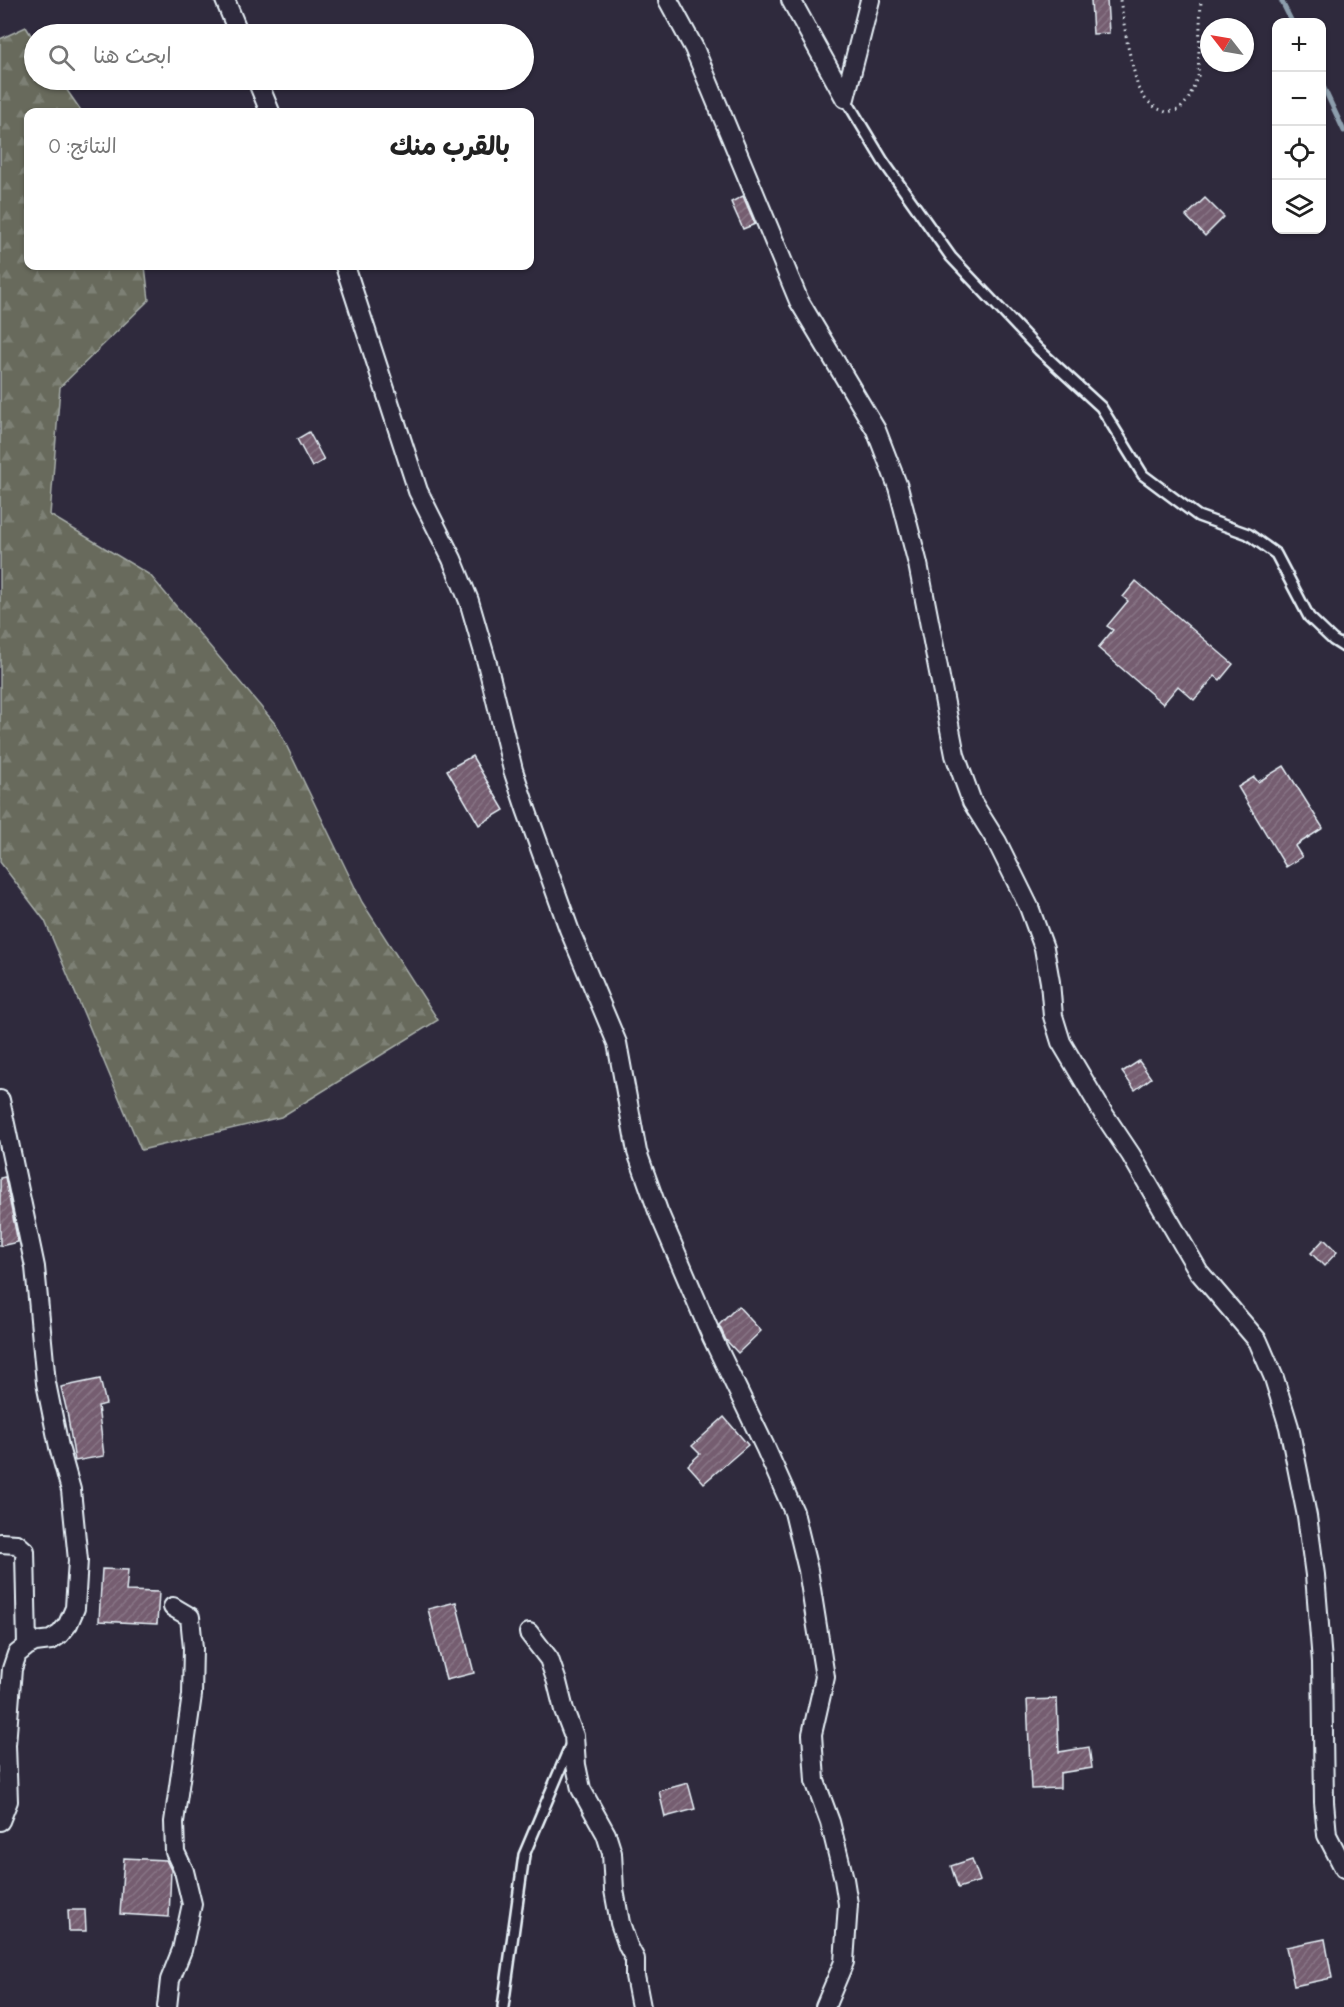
<!DOCTYPE html>
<html lang="ar">
<meta charset="utf-8">
<style>
:root{--surface:#fff;--page:#f2f2f2;--text:#222;--muted:#767676;--line:#e0e0e0}
body{margin:0;font-family:Delius,"Playpen Sans Arabic",sans-serif;background:var(--page);color:var(--text);direction:rtl}
.controls{position:absolute;right:18px;top:18px;display:grid;overflow:hidden;border-radius:12px;box-shadow:0 2px 4px #0004}
.controls button{width:54px;height:54px;display:grid;place-items:center;padding:0;border:0;border-bottom:2px solid var(--line);background:var(--surface);color:var(--text);font:30px sans-serif}
.compass{position:absolute;left:1200px;top:18px;width:54px;height:54px;border-radius:50%;background:var(--surface);box-shadow:0 2px 4px #0004;rotate:301deg}
.list{margin:0;padding:0;list-style:none}
h2{display:flex;justify-content:space-between;align-items:center;height:78px;margin:0;padding:0 24px;font-size:26px}
h2 small{font-size:20px;font-weight:400;color:var(--muted)}
.icon{flex:none;width:33px;height:33px;fill:none;stroke:currentColor;stroke-width:2;stroke-linecap:round;stroke-linejoin:round}
.map{position:relative;flex:none;width:1344px;height:2007px;overflow:hidden;direction:ltr}
.search{position:absolute;background:var(--surface);box-shadow:0 2px 4px #0004;left:24px;top:24px;width:510px;height:66px;display:flex;align-items:center;gap:15px;box-sizing:border-box;padding:0 21px;border-radius:33px;color:var(--muted);font-size:22px}
.panel{position:absolute;background:var(--surface);box-shadow:0 2px 4px #0004;left:24px;top:108px;width:510px;height:162px;border-radius:12px;direction:rtl}
.map>svg:first-child{display:block}
.forest{fill:url(#forest-firs);stroke:#a8aeaa;stroke-width:1.5}
.lines{fill:none;stroke-linecap:round;stroke-linejoin:round}
.stream{stroke:#8d9ead;stroke-width:5}
.building{fill:url(#building-hatch);stroke:#e8f1f8;stroke-width:1.5}
.lane-casing{stroke:#e8f1f8;stroke-width:14}
.street-casing{stroke:#e8f1f8;stroke-width:22}
.path{stroke:#e8f1f8;stroke-width:3;stroke-dasharray:1.5 4.5;stroke-linecap:butt}
.lane{stroke:#2f2a3d;stroke-width:9}
.street{stroke:#2f2a3d;stroke-width:18}
</style>
<div class="map">
<svg width="1344" height="2007" viewBox="0 0 1344 2007">
<defs>
<pattern id="forest-firs" width="22" height="20" patternUnits="userSpaceOnUse" patternTransform="scale(1.5)"><rect width="22" height="20" fill="#676a5c"/><path d="M5 1l3.5 6h-7zM16 11l3.5 6h-7z" fill="#7d8074"/></pattern>
<pattern id="building-hatch" width="6" height="6" patternUnits="userSpaceOnUse" patternTransform="scale(1.5)"><rect width="6" height="6" fill="#745d70"/><path d="M-1 1l2-2M0 6l6-6M5 7l2-2" fill="none" stroke="#887585"/></pattern>
</defs>
<rect width="100%" height="100%" fill="#2f2a3d"/>
<filter id="ink" filterUnits="userSpaceOnUse"><feTurbulence type="fractalNoise" baseFrequency=".0167" numOctaves="2"/><feDisplacementMap in="SourceGraphic" scale="12" xChannelSelector="R" yChannelSelector="G"/><feConvolveMatrix kernelMatrix="1 2 1 2 8 2 1 2 1" color-interpolation-filters="sRGB"/></filter>
<g filter="url(#ink)">
<path class="forest" d="M 26,27 L 34,40 L 34,80 L 60,80 L 82,112 L 28,112 L 28,266 L 145,266 L 149,300 L 60,387 L 50,515 L 150,575 L 277,726 L 362,902 L 438,1020 L 281,1117 L 141,1150 L 45,921 L 0,862 L 0,39 Z"/>
<g class="lines">
<path class="stream" d="M 1281,0 L 1292,22
M 1322,84 L 1344,131"/>
</g>
<path class="building" d="M 1091,0 L 1107,0 L 1109,33 L 1093,34 Z
M 743,196 L 755,224 L 743,229 L 731,202 Z
M 1205,198 L 1224,217 L 1205,236 L 1186,216 Z
M 309,432 L 324,460 L 312,467 L 297,439 Z
M 1136,581 L 1233,664 L 1220,680 L 1215,676 L 1194,700 L 1178,686 L 1163,704 L 1098,648 L 1113,630 L 1107,626 L 1128,601 L 1123,597 Z
M 472,756 L 504,810 L 479,825 L 447,770 Z
M 1284,766 L 1323,828 L 1295,846 L 1302,857 L 1286,867 L 1238,787 L 1254,777 L 1258,782 Z
M 1139,1061 L 1151,1078 L 1135,1090 L 1122,1072 Z
M 5,1177 L 18,1242 L 0,1246 L 0,1178 Z
M 1324,1239 L 1337,1252 L 1324,1266 L 1311,1253 Z
M 738,1306 L 761,1331 L 738,1353 L 726,1340 L 719,1325 Z
M 100,1379 L 106,1404 L 98,1406 L 104,1456 L 75,1461 L 67,1412 L 61,1387 Z
M 724,1417 L 748,1445 L 704,1483 L 688,1465 L 700,1454 L 692,1446 Z
M 102,1569 L 128,1570 L 126,1591 L 159,1592 L 157,1624 L 99,1621 Z
M 456,1602 L 474,1673 L 446,1680 L 428,1609 Z
M 1057,1699 L 1059,1752 L 1089,1747 L 1092,1768 L 1060,1773 L 1060,1788 L 1031,1789 L 1027,1700 Z
M 688,1783 L 695,1809 L 665,1817 L 659,1791 Z
M 124,1858 L 166,1860 L 171,1870 L 169,1917 L 120,1914 Z
M 972,1859 L 980,1881 L 958,1888 L 951,1866 Z
M 68,1910 L 85,1910 L 86,1931 L 69,1931 Z
M 1325,1939 L 1332,1978 L 1294,1986 L 1286,1947 Z"/>
<g class="lines">
<defs>
<path id="lane" d="M 845,98 L 883,161 L 951,257 L 1039,350 L 1101,407 L 1143,475 L 1198,516 L 1248,534 L 1276,554 L 1309,617 L 1333,640 L 1344,647
M 503,2007 L 524,1855 L 571,1744"/>
<path id="street" d="M 225,0 L 239,34
M 668,0 L 694,48 L 799,301 L 876,430 L 898,487 L 918,564 L 955,755 L 972,802 L 997,842 L 1029,907 L 1044,948 L 1050,982 L 1053,1016 L 1061,1042 L 1103,1113 L 1131,1155 L 1199,1272 L 1258,1341 L 1274,1378 L 1289,1427 L 1307,1516 L 1315,1575 L 1322,1662 L 1324,1802 L 1327,1835 L 1344,1868
M 791,0 L 845,98
M 257,80 L 270,112
M 845,98 L 870,0
M 345,266 L 418,491 L 452,559 L 469,601 L 487,663 L 513,770 L 526,809 L 569,929 L 617,1043 L 637,1152 L 658,1211 L 712,1337 L 766,1449 L 794,1512 L 808,1570 L 825,1677 L 812,1734 L 815,1781 L 830,1822 L 844,1879 L 848,1904 L 844,1962 L 825,2007
M 0,1100 L 35,1267 L 46,1383 L 59,1447 L 71,1490 L 78,1560 L 75,1608 L 68,1624 L 60,1634 L 51,1640 L 35,1642 L 27,1646 L 17,1654 L 12,1669 L 6,1745 L 8,1801 L 0,1821
M 0,1543 L 17,1544 L 25,1551 L 27,1646
M 529,1633 L 549,1659 L 557,1682 L 564,1710 L 574,1736 L 576,1765 L 581,1789 L 606,1834 L 612,1853 L 614,1890 L 620,1923 L 628,1946 L 635,1959 L 635,1976 L 641,2007
M 167,2007 L 170,1980 L 182,1950 L 192,1904 L 184,1871 L 175,1852 L 174,1822 L 192,1695 L 193,1648 L 190,1617 L 173,1607"/>
</defs>
<use href="#lane" class="lane-casing"/>
<use href="#street" class="street-casing"/>
<path class="path" d="M 1120,0 L 1128,47 L 1138,88 L 1146,100 L 1156,108 L 1166,112 L 1179,110 L 1188,100 L 1198,76 L 1201,0"/>
<use href="#lane" class="lane"/>
<use href="#street" class="street"/>
</g>
</g>
</svg>
<div class="controls">
<button>+</button>
<button>−</button>
<button><svg class="icon" aria-label="locate" viewBox="0 0 24 24"><circle cx="12" cy="12" r="6"/><path d="M12 2v4M12 18v4M2 12h4M18 12h4"/></svg></button>
<button><svg class="icon" aria-label="layers" viewBox="0 0 24 24"><path d="M12 4l9 5-9 5-9-5zM3 14l9 5 9-5"/></svg></button>
</div>
<svg class="compass" viewBox="-18 -18 36 36"><path d="M0-13l5 13h-10z" fill="#e53935"/><path d="M0 13l5-13h-10z" fill="#767676"/></svg>
<div class="search"><svg class="icon" aria-label="search" viewBox="0 0 24 24"><circle cx="10" cy="10" r="6"/><path d="M15 15l6 6"/></svg>ابحث هنا</div>
<section class="panel">
<h2>بالقرب منك<small>النتائج: 0</small></h2>
<ul class="list">
</ul>
</section>
</div>
